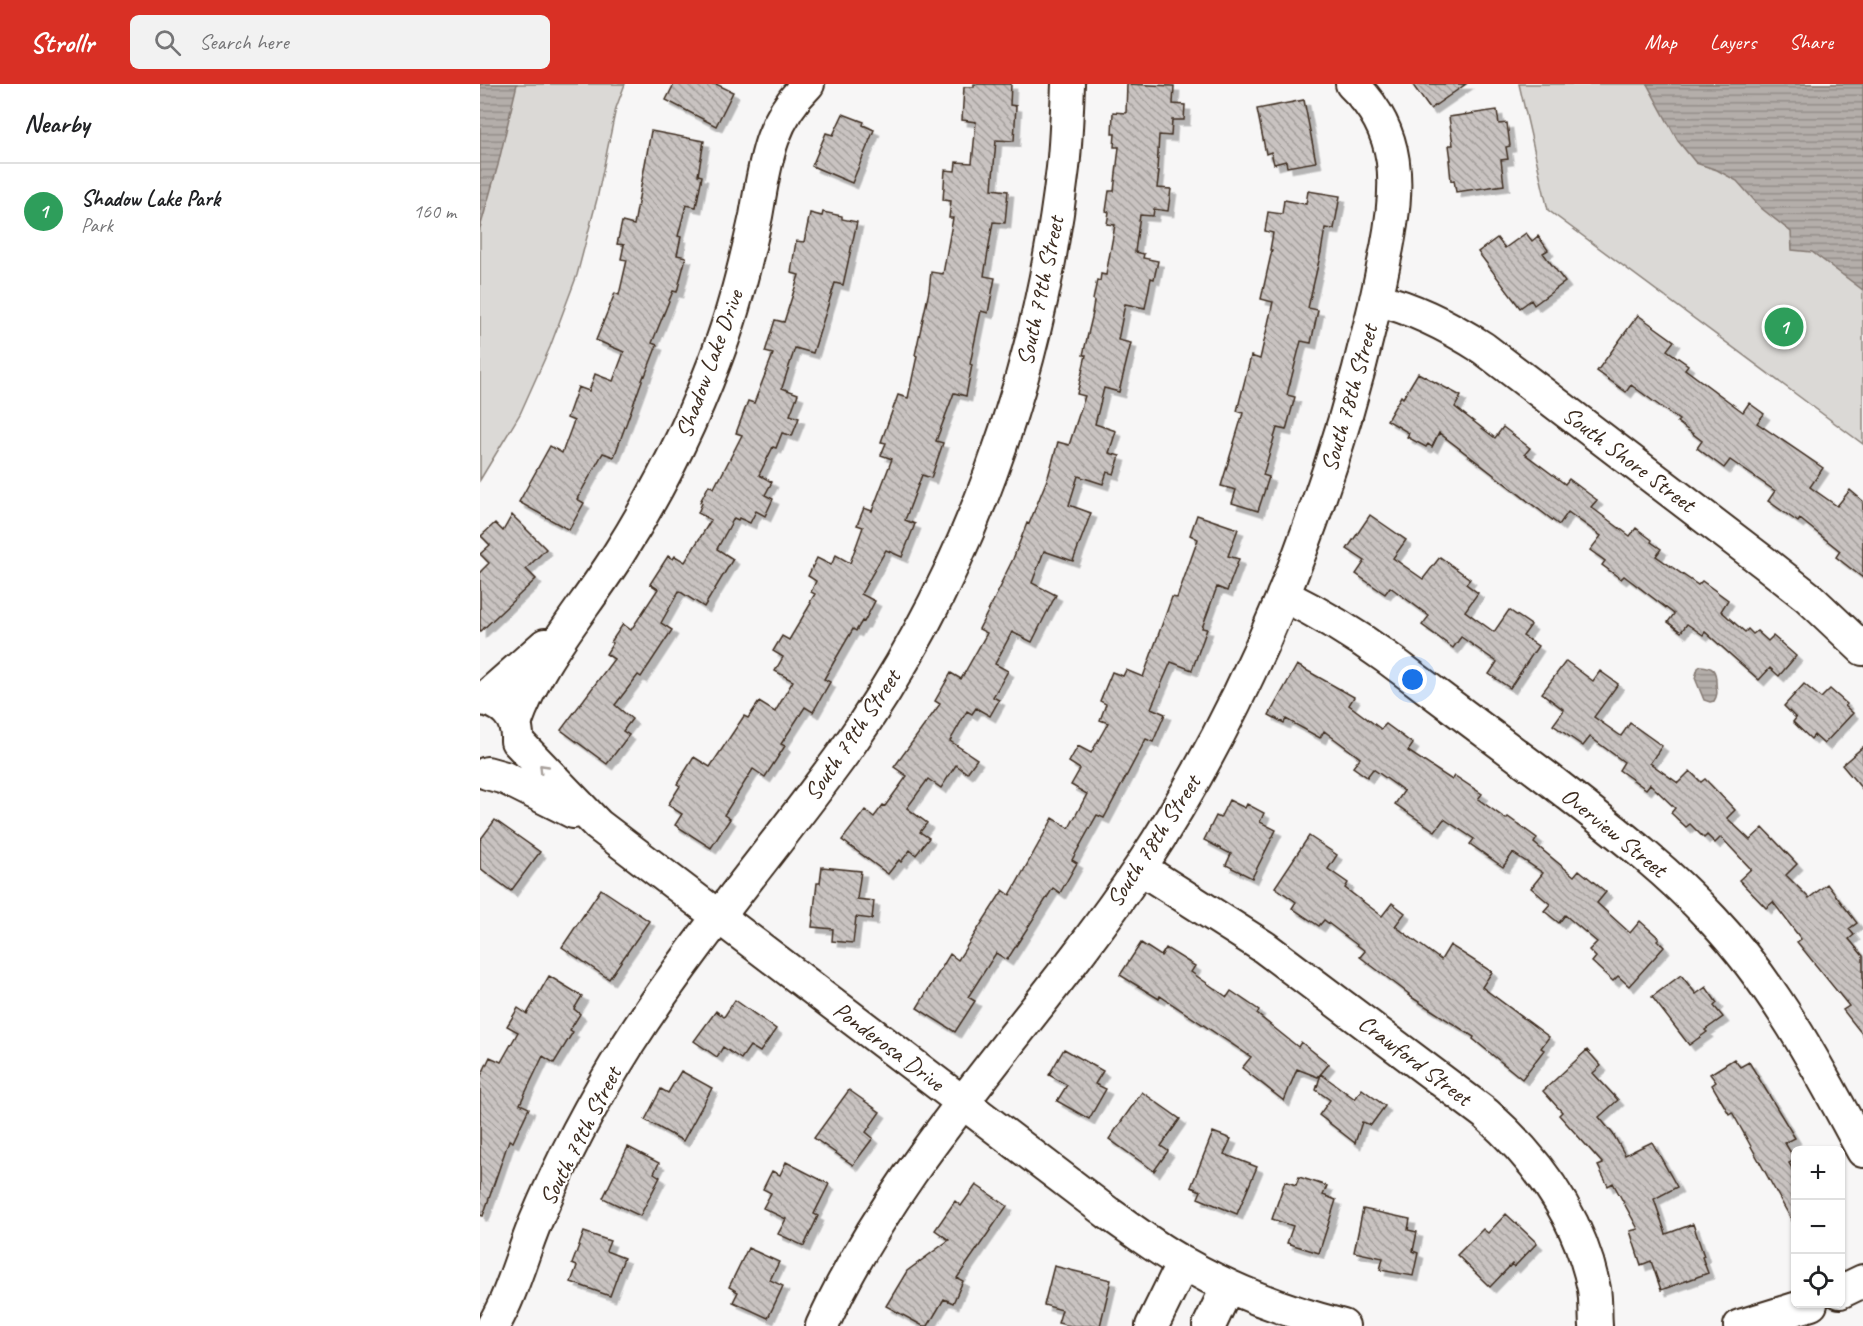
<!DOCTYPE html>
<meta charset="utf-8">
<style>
:root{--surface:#fff;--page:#f2f2f2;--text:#202124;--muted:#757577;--line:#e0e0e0;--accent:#d93025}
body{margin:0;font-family:Caveat,sans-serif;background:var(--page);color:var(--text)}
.controls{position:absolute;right:18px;bottom:18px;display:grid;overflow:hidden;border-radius:9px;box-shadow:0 2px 4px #0004}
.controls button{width:54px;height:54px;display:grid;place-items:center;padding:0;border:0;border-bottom:2px solid var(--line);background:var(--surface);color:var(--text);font:30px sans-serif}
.you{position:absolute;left:933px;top:596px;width:21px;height:21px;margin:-15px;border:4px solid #fff;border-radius:50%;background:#1a73e8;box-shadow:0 0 0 9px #1a73e833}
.badge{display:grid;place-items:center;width:39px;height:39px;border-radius:50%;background:var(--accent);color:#fff;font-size:20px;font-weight:700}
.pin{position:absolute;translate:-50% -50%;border:3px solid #fff;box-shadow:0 2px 6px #0006}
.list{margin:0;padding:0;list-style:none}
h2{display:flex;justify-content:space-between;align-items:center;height:78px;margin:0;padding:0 24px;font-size:26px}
h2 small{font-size:20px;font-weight:400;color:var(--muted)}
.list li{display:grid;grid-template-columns:39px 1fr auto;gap:18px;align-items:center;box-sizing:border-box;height:96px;padding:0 24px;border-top:2px solid var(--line)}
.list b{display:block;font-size:22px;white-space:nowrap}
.list p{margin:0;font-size:20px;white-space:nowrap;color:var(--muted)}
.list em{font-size:20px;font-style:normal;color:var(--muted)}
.icon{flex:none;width:33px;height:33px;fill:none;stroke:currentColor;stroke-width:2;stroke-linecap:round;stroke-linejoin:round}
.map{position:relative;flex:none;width:1383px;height:1242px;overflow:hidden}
header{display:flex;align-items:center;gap:36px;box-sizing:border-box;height:84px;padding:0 30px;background:var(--accent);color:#fff}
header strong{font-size:28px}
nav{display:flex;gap:33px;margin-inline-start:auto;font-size:21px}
.search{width:420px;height:54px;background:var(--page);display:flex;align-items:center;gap:15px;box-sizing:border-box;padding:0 21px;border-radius:9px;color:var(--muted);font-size:22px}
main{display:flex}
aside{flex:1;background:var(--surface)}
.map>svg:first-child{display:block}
.green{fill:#dbd9d6;stroke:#8b827a;stroke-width:1.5}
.water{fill:url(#water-rules);stroke:#847972;stroke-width:1.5}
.building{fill:url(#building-back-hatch);stroke:#3b2a1e;stroke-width:1.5;filter:url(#shadow)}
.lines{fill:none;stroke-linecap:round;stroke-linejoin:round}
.minor-casing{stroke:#3b2a1e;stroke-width:36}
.minor{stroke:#fff;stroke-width:32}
.oneway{stroke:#a79f9a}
.labels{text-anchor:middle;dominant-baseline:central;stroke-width:4.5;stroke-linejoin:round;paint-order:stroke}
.street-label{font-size:24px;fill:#3b2a1e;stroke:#fff}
</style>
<header>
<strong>Strollr</strong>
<div class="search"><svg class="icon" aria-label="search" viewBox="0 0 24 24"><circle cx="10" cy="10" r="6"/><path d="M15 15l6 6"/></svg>Search here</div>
<nav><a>Map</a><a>Layers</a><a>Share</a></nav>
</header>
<main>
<aside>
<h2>Nearby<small></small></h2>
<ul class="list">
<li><span class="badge" style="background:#2e9e5b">1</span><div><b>Shadow Lake Park</b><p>Park</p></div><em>160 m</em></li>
</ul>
</aside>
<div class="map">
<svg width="1383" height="1242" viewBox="0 0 1383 1242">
<defs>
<pattern id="water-rules" width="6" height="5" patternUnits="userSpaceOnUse" patternTransform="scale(1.5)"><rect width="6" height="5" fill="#b4aeaa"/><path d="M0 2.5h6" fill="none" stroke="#948e8a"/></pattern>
<pattern id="building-back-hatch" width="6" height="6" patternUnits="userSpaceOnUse" patternTransform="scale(1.5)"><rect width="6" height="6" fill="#c9c3c1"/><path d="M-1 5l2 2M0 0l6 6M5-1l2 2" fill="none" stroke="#a49f9c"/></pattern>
<filter id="shadow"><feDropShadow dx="5.5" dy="5.5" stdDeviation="0" flood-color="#0004"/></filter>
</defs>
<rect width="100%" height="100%" fill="#f7f6f6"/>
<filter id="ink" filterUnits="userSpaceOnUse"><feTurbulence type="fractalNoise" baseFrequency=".0167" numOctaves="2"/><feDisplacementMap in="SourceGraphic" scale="12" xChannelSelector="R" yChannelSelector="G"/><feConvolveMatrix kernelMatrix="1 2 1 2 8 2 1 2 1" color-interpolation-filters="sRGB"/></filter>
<g filter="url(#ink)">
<path class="green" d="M 0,0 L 145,0 L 136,24 L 117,115 L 97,191 L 70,263 L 40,330 L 0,396 Z
M 1039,0 L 1383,0 L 1383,360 L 1068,126 Z"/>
<path class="water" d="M 0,0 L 37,0 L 18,81 L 0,144 Z
M 1167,0 L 1383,0 L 1383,206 L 1332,168 L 1312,166 L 1311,148 L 1281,124 L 1257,97 L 1237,86 L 1216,79 L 1198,57 Z
M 1221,582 C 1233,583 1236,586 1236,598 C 1236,606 1239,609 1234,617 L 1230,618 L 1224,616 L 1215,594 L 1218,584 Z"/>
<path class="building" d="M 194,0 L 236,0 L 253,8 L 236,42 L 186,16 Z
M 494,0 L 531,0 L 530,21 L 536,22 L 534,57 L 516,56 L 512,105 L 528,107 L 525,139 L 513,138 L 504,192 L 515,194 L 508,229 L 501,227 L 490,280 L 492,281 L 486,312 L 474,309 L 456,357 L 463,359 L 451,394 L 442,391 L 425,436 L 435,440 L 422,473 L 406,466 L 381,510 L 395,517 L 384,538 L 382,537 L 376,547 L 373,545 L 344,595 L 350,598 L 333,628 L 325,623 L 301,660 L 305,662 L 285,693 L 273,685 L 244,731 L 250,735 L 231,764 L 195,741 L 202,730 L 188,721 L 200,702 L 197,700 L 214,673 L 230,683 L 264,632 L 268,634 L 279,618 L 295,628 L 313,597 L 295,587 L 303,573 L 293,567 L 302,552 L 309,556 L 331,519 L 330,518 L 335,510 L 331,508 L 336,497 L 328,492 L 337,474 L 351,481 L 356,471 L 370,479 L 383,443 L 377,441 L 384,424 L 392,427 L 412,375 L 401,371 L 406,359 L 401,358 L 418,311 L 428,314 L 437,272 L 435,271 L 449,207 L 451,188 L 463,190 L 473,134 L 469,134 L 471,117 L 463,116 L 465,86 L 475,87 L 476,78 L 492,79 L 496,38 L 482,36 L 484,3 L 494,3 Z
M 647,0 L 694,2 L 693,20 L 705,21 L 704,36 L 692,36 L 691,52 L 679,51 L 677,87 L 679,87 L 677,104 L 691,105 L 688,127 L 674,125 L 673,132 L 660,131 L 655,168 L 664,170 L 663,174 L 678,177 L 674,195 L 671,194 L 665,224 L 645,220 L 638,256 L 651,259 L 639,308 L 624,304 L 615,340 L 636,347 L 629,369 L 640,372 L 634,390 L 627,388 L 623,400 L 598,392 L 589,421 L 611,429 L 593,477 L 564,467 L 552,499 L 576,511 L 564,534 L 552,558 L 532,548 L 515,580 L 528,587 L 513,613 L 519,616 L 510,632 L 496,624 L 492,630 L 487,627 L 470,657 L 497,675 L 487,689 L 476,681 L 461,704 L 448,695 L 427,724 L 447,739 L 440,748 L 449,754 L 436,771 L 430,766 L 421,778 L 419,776 L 408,790 L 362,756 L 385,726 L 394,733 L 403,721 L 405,722 L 427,692 L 414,683 L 460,620 L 455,617 L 471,589 L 481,595 L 507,549 L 499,545 L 522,500 L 521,499 L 533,475 L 547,439 L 549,440 L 568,393 L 578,358 L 589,361 L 605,312 L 597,310 L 606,271 L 603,271 L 613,229 L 612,229 L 614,217 L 613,216 L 617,196 L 620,197 L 621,190 L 626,191 L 635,141 L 627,140 L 629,128 L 626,127 L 629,107 L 634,107 L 639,63 L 634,63 L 635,50 L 632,50 L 633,28 L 646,29 Z
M 932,0 L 986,0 L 950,25 Z
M 824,16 L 836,78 L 807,83 L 806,77 L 794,80 L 791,68 L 786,70 L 777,25 Z
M 1017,26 L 1019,40 L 1027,39 L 1030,62 L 1026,63 L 1028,75 L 1021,76 L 1024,101 L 976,108 L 974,96 L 971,97 L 969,76 L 971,76 L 969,61 L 973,61 L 969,33 Z
M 363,30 L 384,38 L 383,41 L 394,46 L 372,99 L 332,82 L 346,49 L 353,51 Z
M 171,47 L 224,57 L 218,91 L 222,92 L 216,123 L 206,121 L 198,152 L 201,153 L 197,171 L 206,173 L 197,208 L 193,207 L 172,259 L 177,261 L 165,292 L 164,291 L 134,373 L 123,369 L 97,415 L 104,419 L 89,446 L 39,418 L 70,362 L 82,369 L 94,337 L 87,334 L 98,303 L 109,307 L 115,290 L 133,297 L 144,268 L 116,256 L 135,209 L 139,211 L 147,176 L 141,175 L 144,161 L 137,160 L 142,138 L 154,141 Z
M 828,107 L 860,112 L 854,145 L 845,144 L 841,168 L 828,224 L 838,226 L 831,259 L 821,257 L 807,311 L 815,313 L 806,346 L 797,344 L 783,391 L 789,393 L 778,427 L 752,419 L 756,406 L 741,402 L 763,329 L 757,327 L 771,272 L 780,275 L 793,218 L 781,215 L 792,166 L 790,166 L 793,149 L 785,147 L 788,128 L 802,130 L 804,116 L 826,120 Z
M 343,128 L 362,132 L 362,135 L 377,138 L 363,201 L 355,199 L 333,269 L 315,264 L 302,304 L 318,310 L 310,331 L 319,334 L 312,352 L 302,349 L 296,364 L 293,363 L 279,391 L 292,398 L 285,411 L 293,415 L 285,432 L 276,427 L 270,439 L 259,434 L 258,436 L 254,434 L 237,465 L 253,475 L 224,523 L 199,507 L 181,539 L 192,546 L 161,593 L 158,591 L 135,621 L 152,635 L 143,647 L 149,651 L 127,680 L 81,646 L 134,575 L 126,570 L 133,559 L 131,558 L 143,540 L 151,546 L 178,505 L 170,500 L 188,472 L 193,475 L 195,472 L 205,478 L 231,436 L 218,429 L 222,419 L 220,418 L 229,401 L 234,404 L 238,396 L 239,396 L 262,351 L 256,349 L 268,317 L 274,319 L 293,270 L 285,268 L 295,236 L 304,238 L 319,191 L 311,189 L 316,157 L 324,158 L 330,129 L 342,132 Z
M 1046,149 L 1052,157 L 1058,152 L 1068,166 L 1063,169 L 1085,198 L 1054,221 L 1051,216 L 1040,224 L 998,168 L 1017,154 L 1025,164 Z
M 1158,231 L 1194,257 L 1187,266 L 1208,281 L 1205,285 L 1263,328 L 1269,319 L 1284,330 L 1277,339 L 1343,384 L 1330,403 L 1357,422 L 1370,406 L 1383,417 L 1383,494 L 1356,473 L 1360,467 L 1320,435 L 1318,438 L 1288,417 L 1295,407 L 1250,376 L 1244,384 L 1217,364 L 1222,357 L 1197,338 L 1199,336 L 1151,301 L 1146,308 L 1117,287 Z
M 938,289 L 981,312 L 975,323 L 1015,354 L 1023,343 L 1050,364 L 1045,370 L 1085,400 L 1089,395 L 1117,416 L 1111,423 L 1150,452 L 1156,444 L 1172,456 L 1171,458 L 1181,465 L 1176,472 L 1218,501 L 1222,497 L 1248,516 L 1241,527 L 1265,548 L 1268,545 L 1273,550 L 1277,547 L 1288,557 L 1293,552 L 1316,572 L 1299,592 L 1290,584 L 1279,596 L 1225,548 L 1223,551 L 1207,540 L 1201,548 L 1188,538 L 1194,530 L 1144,492 L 1141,495 L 1122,481 L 1125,477 L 1110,466 L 1121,452 L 1088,428 L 1079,441 L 959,349 L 952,363 L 948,360 L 946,363 L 927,353 L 929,349 L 907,336 L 921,312 L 923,314 Z
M 32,431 L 66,465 L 46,485 L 56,495 L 0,548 L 0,488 L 9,479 L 0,470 L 10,461 L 1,452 L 15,439 L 23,447 Z
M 717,431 L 758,445 L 748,472 L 759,475 L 747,507 L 737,503 L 722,544 L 727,545 L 712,586 L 691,578 L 671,624 L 685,630 L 673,658 L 666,655 L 624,734 L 617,731 L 592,776 L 597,779 L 580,809 L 573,804 L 527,876 L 516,869 L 488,913 L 495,917 L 475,948 L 437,924 L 470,870 L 478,876 L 523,806 L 530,811 L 573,734 L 589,744 L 607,710 L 591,701 L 600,685 L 589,678 L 598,662 L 611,669 L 628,639 L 620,636 L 626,620 L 620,617 L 632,588 L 643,592 L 646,586 L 663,593 L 692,513 L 697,514 L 718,455 L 710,451 Z
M 890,431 L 926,456 L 913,474 L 943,495 L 960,473 L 990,495 L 986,500 L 998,509 L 985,527 L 1014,548 L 1029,526 L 1051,541 L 1043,552 L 1058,562 L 1030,604 L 1009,590 L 1017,578 L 981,553 L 973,564 L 942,541 L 949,532 L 910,503 L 905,510 L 876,490 L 885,477 L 867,465 Z
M 1086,577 L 1113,597 L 1120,587 L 1138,600 L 1114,633 L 1141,652 L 1150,639 L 1182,662 L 1170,679 L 1198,699 L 1210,687 L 1221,698 L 1225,695 L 1255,726 L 1247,734 L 1270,756 L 1283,744 L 1317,780 L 1306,791 L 1329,814 L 1347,800 L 1377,839 L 1369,845 L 1374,851 L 1369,855 L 1383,872 L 1383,951 L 1363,926 L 1369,922 L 1317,858 L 1321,855 L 1293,818 L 1286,824 L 1259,796 L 1271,785 L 1241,753 L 1235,759 L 1227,751 L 1224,754 L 1210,740 L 1206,743 L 1191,729 L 1195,724 L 1170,700 L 1166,705 L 1139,686 L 1144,678 L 1110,653 L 1103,662 L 1073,641 L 1084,626 L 1062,609 Z
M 817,581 L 874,613 L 869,621 L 901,645 L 906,640 L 933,660 L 928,667 L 972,696 L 975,692 L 1002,710 L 998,715 L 1026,735 L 1028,733 L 1057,754 L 1054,759 L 1094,792 L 1099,786 L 1126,808 L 1117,819 L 1150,849 L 1160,837 L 1179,854 L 1177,856 L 1184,863 L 1149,902 L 1138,892 L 1133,897 L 1112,878 L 1116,873 L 1109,866 L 1117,858 L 1085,831 L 1079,839 L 1064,827 L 1070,820 L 1051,804 L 1063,789 L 1033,769 L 1023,783 L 990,760 L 994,755 L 964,735 L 955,747 L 915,720 L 924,707 L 893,685 L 887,693 L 873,683 L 880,674 L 844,647 L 840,654 L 806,635 L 804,639 L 789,631 Z
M 1324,600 L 1341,614 L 1350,605 L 1367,620 L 1365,622 L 1373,629 L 1344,660 L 1334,651 L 1331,655 L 1313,638 L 1316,634 L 1304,622 Z
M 1383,663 L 1383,706 L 1362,681 Z
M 749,716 L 765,724 L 767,720 L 784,729 L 780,738 L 796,746 L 772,794 L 746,781 L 751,770 L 724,756 L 736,732 L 740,734 Z
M 15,736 L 60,768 L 31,807 L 0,784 L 0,756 Z
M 829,752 L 857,771 L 848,785 L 868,799 L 865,804 L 902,832 L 912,819 L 925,829 L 915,842 L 961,876 L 970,861 L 1012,888 L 1002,903 L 1069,953 L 1061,964 L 1064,966 L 1042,995 L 993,955 L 994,953 L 928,911 L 929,910 L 880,873 L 885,867 L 844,836 L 839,842 L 812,824 L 816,818 L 795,803 Z
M 342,783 L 381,787 L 377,815 L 394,817 L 392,835 L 376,833 L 373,859 L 352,857 L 353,845 L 332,843 L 337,799 L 340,799 Z
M 121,805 L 169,837 L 129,895 L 82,863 Z
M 661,859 L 681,872 L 686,864 L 715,882 L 711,888 L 747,913 L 751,907 L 779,926 L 777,930 L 818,963 L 821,958 L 849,980 L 838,993 L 817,985 L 804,1017 L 762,984 L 771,973 L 680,912 L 679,915 L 640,891 Z
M 1201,891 L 1216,910 L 1226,903 L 1237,919 L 1234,922 L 1243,933 L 1225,946 L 1227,948 L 1209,961 L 1172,913 Z
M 69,892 L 102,912 L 94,925 L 100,930 L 90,946 L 93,948 L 74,979 L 63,972 L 40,1020 L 49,1024 L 33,1058 L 29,1056 L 3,1132 L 0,1131 L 0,994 L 10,973 L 21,978 L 38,948 L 27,942 L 38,924 L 47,930 Z
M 255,916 L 296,945 L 280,968 L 270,962 L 261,975 L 243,963 L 237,973 L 214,957 L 236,927 L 244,933 Z
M 584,965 L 623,987 L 615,1000 L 626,1005 L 609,1035 L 577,1017 L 587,1001 L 569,991 Z
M 1107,966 L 1121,982 L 1113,989 L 1138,1016 L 1119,1033 L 1133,1050 L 1145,1071 L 1172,1058 L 1197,1103 L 1174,1115 L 1186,1150 L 1213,1140 L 1224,1172 L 1222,1173 L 1228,1189 L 1181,1206 L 1171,1177 L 1161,1181 L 1150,1147 L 1158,1145 L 1133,1099 L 1128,1102 L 1118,1082 L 1123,1080 L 1079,1031 L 1082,1028 L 1063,1007 Z
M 1254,975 L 1260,983 L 1269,978 L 1315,1054 L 1305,1059 L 1315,1076 L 1309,1079 L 1316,1091 L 1316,1144 L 1252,1028 L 1249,1030 L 1232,1001 L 1236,998 L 1230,990 Z
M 201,987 L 232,1004 L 203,1057 L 165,1036 L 181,1005 L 188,1009 Z
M 841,990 L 875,1015 L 882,1005 L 905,1022 L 891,1041 L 882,1038 L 875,1059 L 839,1031 L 850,1016 L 836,1006 Z
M 369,1006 L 400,1028 L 386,1048 L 393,1054 L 373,1081 L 334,1054 Z
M 662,1008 L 700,1035 L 681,1062 L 688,1067 L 674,1087 L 629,1055 Z
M 733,1048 L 751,1055 L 744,1070 L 777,1083 L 757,1130 L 718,1114 L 721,1107 L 711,1103 Z
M 148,1063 L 179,1079 L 174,1089 L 180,1093 L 160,1132 L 123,1114 Z
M 306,1078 L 349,1100 L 334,1130 L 338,1132 L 324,1162 L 298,1150 L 306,1135 L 283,1124 L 291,1109 L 283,1105 L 292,1087 L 300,1091 Z
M 819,1093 L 847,1102 L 843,1111 L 856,1116 L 839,1169 L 807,1159 L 813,1142 L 792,1135 L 805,1097 L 816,1101 Z
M 496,1101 L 527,1122 L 477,1194 L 483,1197 L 473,1219 L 464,1215 L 448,1242 L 443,1242 L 406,1222 L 427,1187 L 469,1156 L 455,1146 L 475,1117 L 481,1122 Z
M 883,1125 L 930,1135 L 928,1146 L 937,1148 L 933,1167 L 938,1169 L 933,1192 L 900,1186 L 903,1174 L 874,1168 Z
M 1026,1130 L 1057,1159 L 1034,1183 L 1032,1180 L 1010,1203 L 977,1171 L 1003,1145 L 1008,1149 Z
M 104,1148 L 130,1157 L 126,1167 L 144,1174 L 130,1212 L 91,1198 L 97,1182 L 92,1180 Z
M 268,1164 L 299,1178 L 290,1196 L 303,1202 L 288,1234 L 253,1218 L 258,1208 L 249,1203 Z
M 574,1182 L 631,1196 L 620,1242 L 591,1242 L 578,1239 L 582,1226 L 564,1221 Z"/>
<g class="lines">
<defs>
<path id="minor" d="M 896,215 C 936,225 969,242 1003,264 L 1285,479 L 1328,513 L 1383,565
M 803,511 C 839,529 873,549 906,573 C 961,614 1015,655 1070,696 C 1126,740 1183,782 1232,835 C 1296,903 1339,985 1383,1067
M 0,615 C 23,617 38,633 37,656
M 4,615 L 65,561
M 35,640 C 57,577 101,529 136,474 C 180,405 216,332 243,255 C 257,215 267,173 276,132 C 285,82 288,39 328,0
M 37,657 L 118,741 L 628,1129 C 653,1146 678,1166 705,1180 C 754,1208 809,1228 863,1242
M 7,689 L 25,694 L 93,728
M 660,784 L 784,863 L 1006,1030 C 1059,1077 1100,1134 1114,1205 C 1116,1217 1115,1230 1116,1242
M 1360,1208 L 1383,1197
M 13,1242 C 32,1210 41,1173 55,1139 C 81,1077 113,1016 149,959 C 214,857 294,765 365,667 C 487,496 559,292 583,84 C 586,56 587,28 588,0
M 342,1242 C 419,1072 557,938 660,784 C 770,618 846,427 892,233 C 898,210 902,187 907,164 C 919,101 922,48 872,0
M 672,1242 L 703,1179
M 729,1242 L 748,1202
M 1260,1242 L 1331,1220"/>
</defs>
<use href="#minor" class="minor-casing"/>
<use href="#minor" class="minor"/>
</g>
<defs><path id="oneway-chevron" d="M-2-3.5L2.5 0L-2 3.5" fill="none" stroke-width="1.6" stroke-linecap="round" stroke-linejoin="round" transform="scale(1.5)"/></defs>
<use class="oneway" href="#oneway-chevron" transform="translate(63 684) rotate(-134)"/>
</g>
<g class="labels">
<g class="street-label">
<text transform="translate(560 207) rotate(-78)">South 79th Street</text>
<text transform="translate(229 280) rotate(-70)">Shadow Lake Drive</text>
<text transform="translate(869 314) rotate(-74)">South 78th Street</text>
<text transform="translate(1149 375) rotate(37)">South Shore Street</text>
<text transform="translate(372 651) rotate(-56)">South 79th Street</text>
<text transform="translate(1134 748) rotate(39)">Overview Street</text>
<text transform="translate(673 757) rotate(-57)">South 78th Street</text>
<text transform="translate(409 962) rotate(37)">Ponderosa Drive</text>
<text transform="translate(935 976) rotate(37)">Crawford Street</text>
<text transform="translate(100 1052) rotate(-63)">South 79th Street</text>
</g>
</g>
</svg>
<div class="controls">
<button>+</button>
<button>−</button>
<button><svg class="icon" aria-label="locate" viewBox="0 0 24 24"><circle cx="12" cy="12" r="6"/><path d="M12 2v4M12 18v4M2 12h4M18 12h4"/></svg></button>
</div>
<div class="you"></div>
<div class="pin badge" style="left:1304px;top:243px;background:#2e9e5b">1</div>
</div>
</main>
